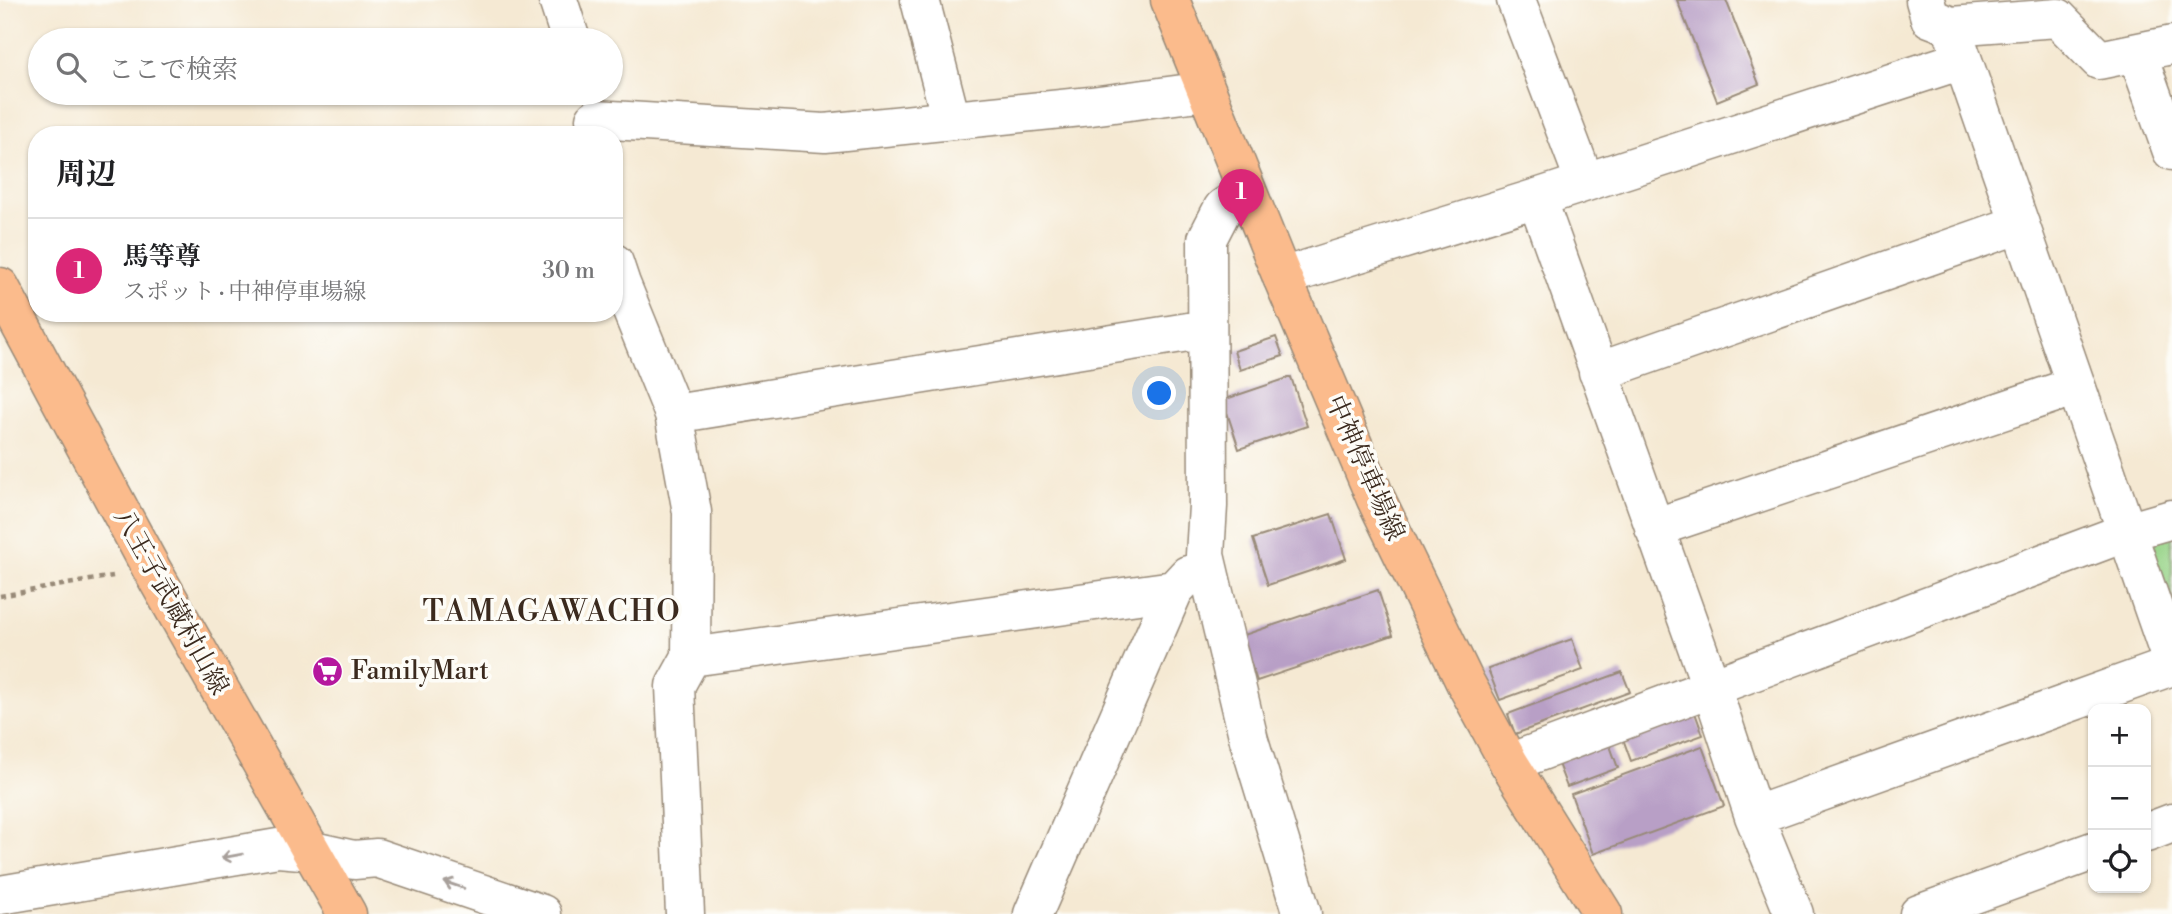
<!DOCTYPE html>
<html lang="ja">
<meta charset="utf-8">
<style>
:root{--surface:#fff;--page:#f2f2f2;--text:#202124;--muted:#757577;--line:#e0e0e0;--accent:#db2777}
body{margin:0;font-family:"Libre Bodoni","Noto Serif JP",serif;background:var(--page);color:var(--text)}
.controls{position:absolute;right:21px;bottom:21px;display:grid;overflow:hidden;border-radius:14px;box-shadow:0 2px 5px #0004}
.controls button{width:63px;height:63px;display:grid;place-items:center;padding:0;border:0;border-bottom:2px solid var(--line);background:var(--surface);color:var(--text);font:35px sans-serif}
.you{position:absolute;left:1160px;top:394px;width:24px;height:24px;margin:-18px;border:5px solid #fff;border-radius:50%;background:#1a73e8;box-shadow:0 0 0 10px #1a73e833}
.badge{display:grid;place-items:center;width:46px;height:46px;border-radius:50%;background:var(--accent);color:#fff;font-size:23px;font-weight:700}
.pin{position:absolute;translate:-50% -58px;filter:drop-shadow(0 2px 4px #0008)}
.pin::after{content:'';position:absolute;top:37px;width:24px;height:21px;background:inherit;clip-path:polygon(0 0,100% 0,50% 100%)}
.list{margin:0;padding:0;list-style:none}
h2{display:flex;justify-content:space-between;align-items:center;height:91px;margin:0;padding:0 28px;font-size:30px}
h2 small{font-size:23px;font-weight:400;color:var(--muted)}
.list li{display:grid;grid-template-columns:46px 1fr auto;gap:21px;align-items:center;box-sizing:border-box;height:105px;padding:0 28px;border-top:2px solid var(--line)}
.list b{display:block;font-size:26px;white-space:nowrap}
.list p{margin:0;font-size:23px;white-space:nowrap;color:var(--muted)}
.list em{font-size:23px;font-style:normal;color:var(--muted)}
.icon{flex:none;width:38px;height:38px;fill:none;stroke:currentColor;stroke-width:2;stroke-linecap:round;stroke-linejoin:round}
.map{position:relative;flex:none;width:2172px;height:914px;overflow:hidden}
.search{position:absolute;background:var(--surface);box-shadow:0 2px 5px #0004;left:28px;top:28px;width:595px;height:77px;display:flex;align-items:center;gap:18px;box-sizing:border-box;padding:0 24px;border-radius:38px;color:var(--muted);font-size:26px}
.panel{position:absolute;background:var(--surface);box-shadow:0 2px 5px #0004;left:28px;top:126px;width:595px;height:196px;border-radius:28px}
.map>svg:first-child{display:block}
.green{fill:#98d489;stroke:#6a7f54;stroke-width:2}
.building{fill:#b89fc6}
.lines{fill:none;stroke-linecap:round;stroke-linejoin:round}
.minor-casing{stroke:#988a78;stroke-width:41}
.major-casing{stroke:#988a78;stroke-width:41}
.path{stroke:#988a78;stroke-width:4.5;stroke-dasharray:5 5;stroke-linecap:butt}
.minor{stroke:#fff;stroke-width:38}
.major{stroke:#fbbb8c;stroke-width:38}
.oneway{stroke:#a79f9a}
.labels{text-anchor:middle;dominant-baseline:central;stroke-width:7;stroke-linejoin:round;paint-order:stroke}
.street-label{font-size:26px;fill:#3b2a1e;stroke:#fdfcf7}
.poi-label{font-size:26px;fill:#3b2a1e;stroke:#fdfcf7;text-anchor:start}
.quarter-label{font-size:30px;letter-spacing:2px;fill:#3b2a1e;stroke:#fdfcf7}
</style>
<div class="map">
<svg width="2172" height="914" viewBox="0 0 2172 914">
<rect width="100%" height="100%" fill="#fdfcf7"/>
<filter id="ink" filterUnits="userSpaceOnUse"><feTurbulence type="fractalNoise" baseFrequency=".0143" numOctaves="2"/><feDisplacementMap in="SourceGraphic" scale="14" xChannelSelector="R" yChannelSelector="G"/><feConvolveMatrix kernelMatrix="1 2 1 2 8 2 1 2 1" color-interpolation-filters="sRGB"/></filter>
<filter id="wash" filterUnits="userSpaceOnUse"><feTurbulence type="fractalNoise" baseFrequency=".00686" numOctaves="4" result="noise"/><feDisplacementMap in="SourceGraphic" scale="28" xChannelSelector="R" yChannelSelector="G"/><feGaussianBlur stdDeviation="1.57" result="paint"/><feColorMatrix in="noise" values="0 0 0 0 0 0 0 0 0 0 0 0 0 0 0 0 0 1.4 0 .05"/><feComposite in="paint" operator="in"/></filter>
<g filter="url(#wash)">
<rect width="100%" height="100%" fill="#f5e9d3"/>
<path class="green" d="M 2172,526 L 2172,622 L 2141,534 Z"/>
<g id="blocks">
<path class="building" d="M 1677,0 L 1726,0 L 1759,84 L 1717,101 Z
M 1276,337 L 1283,356 L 1240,370 L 1234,351 Z
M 1291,377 L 1307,426 L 1239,449 L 1223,400 Z
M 1331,514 L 1346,559 L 1268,585 L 1253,539 Z
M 1378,590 L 1393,635 L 1257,681 L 1241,636 Z
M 1572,639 L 1583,670 L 1500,700 L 1488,669 Z
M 1622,672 L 1630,692 L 1515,734 L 1508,714 Z
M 1694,710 L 1703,735 L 1631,761 L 1622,736 Z
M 1609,743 L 1618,768 L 1567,787 L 1557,761 Z
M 1702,746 L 1724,806 L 1593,854 L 1571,794 Z"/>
</g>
</g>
<g filter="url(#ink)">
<use href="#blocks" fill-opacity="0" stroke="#988a78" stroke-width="2"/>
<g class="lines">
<defs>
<path id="minor" d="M 558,0 L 571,40
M 920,0 L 951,120
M 1516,0 L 1585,182
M 1925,0 L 1930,18 L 1951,26 L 2058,18 L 2099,60 L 2172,45
M 1951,26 L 2172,662
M 2137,53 L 2172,151
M 595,119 L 825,133 L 1091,106 L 1206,91
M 1247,192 L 1223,208 L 1207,239 L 1208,506 L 1205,555 L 1249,740 L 1302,914
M 1537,198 L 1711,686 L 1754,816 L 1794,914
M 614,263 L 621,284 L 674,414 L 692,512 L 691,657 L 675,686 L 685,914
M 1282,277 L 1537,198 L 1962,60
M 1598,372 L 2020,224
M 674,414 L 1207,329
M 1654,528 L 2076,386
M 691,657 L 1174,590
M 1509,763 L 2127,532 L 2172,519
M 1754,816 L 2172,666
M 2146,833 L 2172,823
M 0,895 L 278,848 L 313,851 L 354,860 L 377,858 L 542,914
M 1033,914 L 1174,590 L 1188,575
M 1919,914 L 2093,851"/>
<path id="major" d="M 1170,0 L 1282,277 L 1376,499 L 1465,682 L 1509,763 L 1603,914
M 0,287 L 151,568 L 347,914"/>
</defs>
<use href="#minor" class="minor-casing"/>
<use href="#major" class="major-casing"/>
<path class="path" d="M 0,596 L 113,576"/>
<use href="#minor" class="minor"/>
<use href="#major" class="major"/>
</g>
<defs><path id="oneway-shaft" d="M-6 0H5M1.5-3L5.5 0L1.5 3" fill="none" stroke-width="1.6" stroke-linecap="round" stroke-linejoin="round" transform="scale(1.75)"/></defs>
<g class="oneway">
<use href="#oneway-shaft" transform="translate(232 856) rotate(170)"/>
<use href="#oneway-shaft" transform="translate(454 885) rotate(-161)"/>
</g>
</g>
<defs>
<symbol id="supermarket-disc" viewBox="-11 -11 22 22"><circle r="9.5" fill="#b5179e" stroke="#fdfcf7"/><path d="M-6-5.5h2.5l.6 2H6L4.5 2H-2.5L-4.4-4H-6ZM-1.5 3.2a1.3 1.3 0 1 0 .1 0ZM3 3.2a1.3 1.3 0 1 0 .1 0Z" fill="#fff"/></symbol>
</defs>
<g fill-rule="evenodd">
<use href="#supermarket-disc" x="310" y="654" width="35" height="35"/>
</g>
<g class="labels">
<g class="street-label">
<text transform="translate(1365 468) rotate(66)">中神停車場線</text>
<text transform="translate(171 602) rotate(61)">八王子武蔵村山線</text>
</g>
<g class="poi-label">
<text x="351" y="671">FamilyMart</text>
</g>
<g class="quarter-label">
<text x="552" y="612">TAMAGAWACHO</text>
</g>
</g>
</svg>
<div class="controls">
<button>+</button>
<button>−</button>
<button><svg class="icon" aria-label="locate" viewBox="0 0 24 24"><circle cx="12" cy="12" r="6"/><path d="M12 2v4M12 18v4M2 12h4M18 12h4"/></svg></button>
</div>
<div class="you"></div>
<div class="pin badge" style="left:1241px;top:227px">1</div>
<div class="search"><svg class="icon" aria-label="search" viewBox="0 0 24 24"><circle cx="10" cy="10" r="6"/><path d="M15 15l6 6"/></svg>ここで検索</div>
<section class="panel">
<h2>周辺<small></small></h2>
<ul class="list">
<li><span class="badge">1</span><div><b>馬等尊</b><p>スポット · 中神停車場線</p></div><em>30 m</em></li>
</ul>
</section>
</div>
